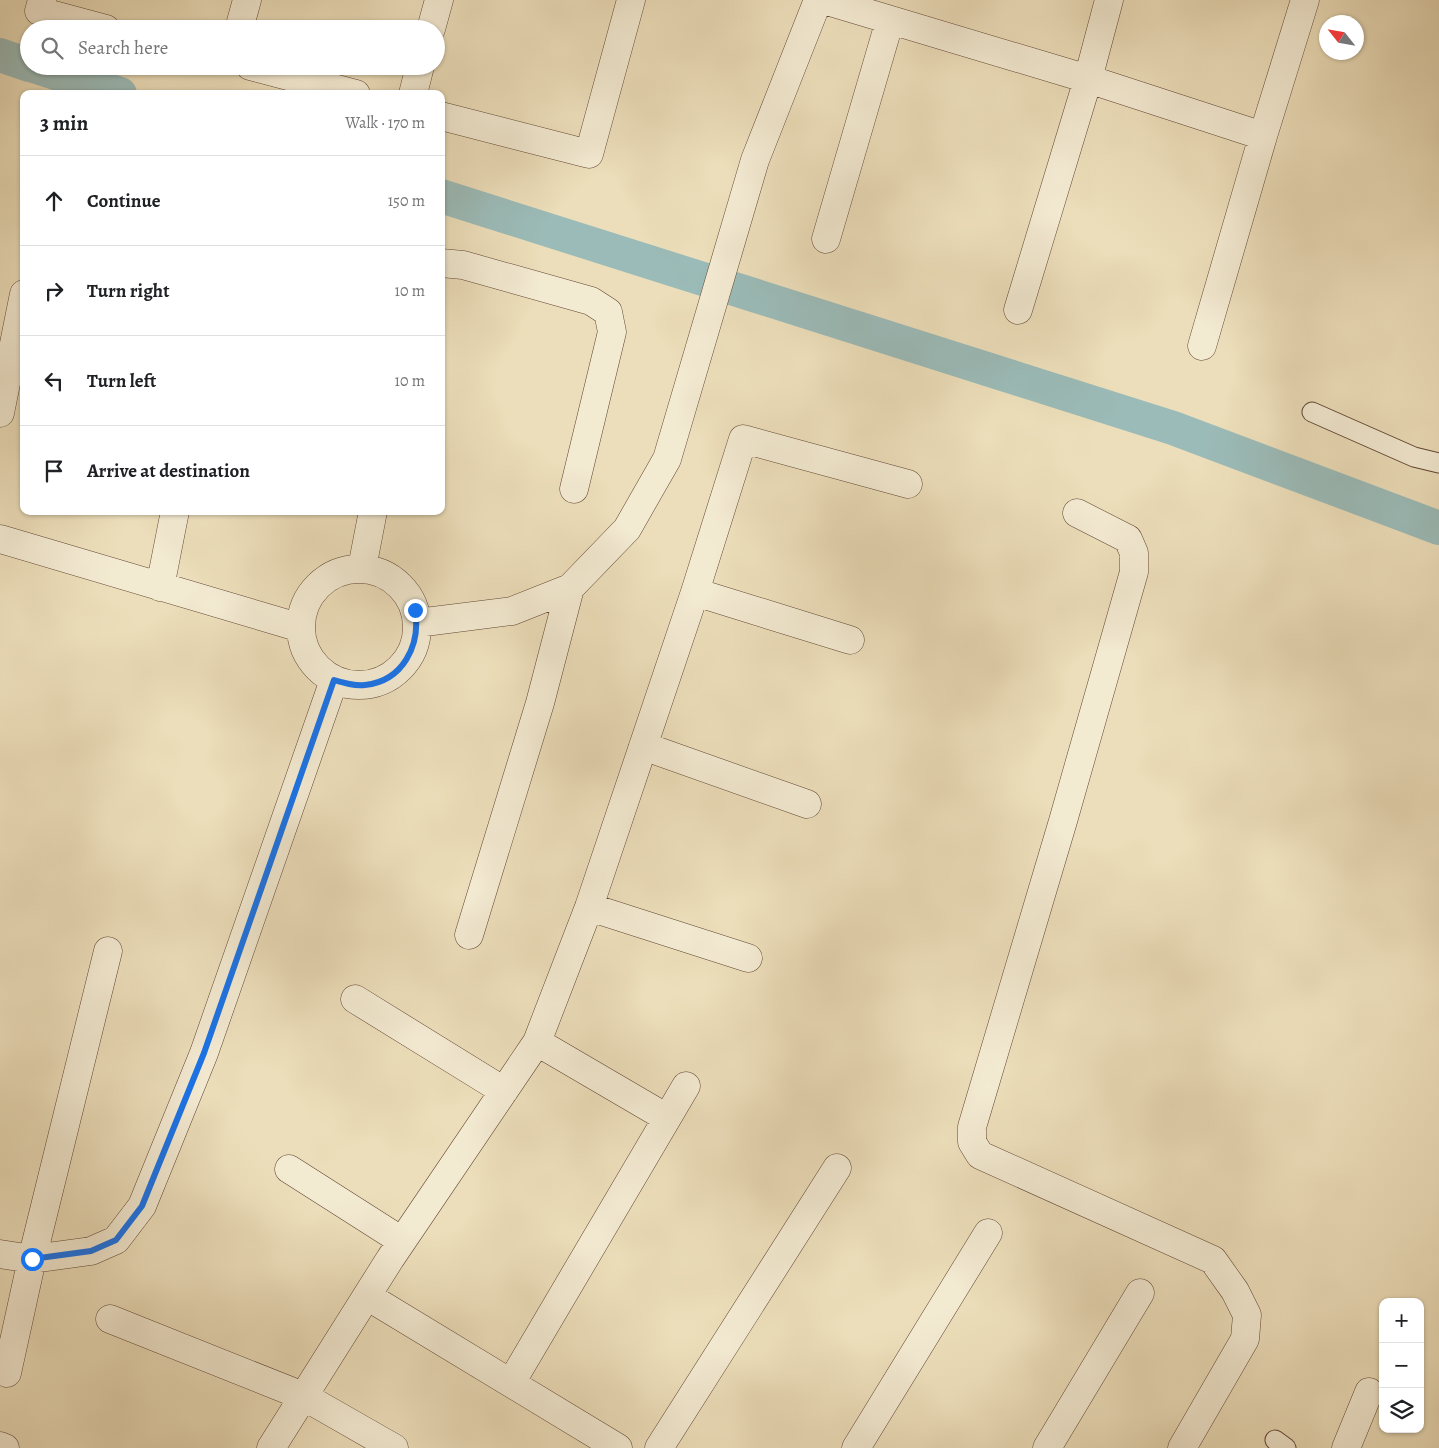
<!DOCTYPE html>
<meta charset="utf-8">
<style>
:root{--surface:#fff;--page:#f6f6f6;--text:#202124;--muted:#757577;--line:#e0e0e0}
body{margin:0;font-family:Alegreya,serif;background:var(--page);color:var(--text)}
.controls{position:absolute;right:15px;bottom:15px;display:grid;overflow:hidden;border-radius:10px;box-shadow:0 1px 4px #0004}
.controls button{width:45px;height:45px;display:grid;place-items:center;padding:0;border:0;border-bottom:1px solid var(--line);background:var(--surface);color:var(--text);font:25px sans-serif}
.compass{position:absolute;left:1319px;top:15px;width:45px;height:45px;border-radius:50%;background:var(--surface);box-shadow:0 1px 4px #0004;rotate:301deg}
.stop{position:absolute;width:15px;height:15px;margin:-11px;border:4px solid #1a73e8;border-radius:50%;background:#fff}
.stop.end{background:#1a73e8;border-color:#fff;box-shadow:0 1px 5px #0008}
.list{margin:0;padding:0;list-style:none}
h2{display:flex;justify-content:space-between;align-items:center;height:65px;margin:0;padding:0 20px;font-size:21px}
h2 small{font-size:16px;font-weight:400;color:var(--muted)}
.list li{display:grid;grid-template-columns:32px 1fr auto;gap:15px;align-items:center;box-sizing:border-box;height:90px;padding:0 20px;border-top:1px solid var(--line)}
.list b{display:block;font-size:19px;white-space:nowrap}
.list em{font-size:16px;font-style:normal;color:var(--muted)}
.icon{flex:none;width:28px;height:28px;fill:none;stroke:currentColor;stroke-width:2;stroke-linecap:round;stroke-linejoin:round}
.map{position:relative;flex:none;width:1439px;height:1448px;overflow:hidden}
.search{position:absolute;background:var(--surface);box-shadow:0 1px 4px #0004;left:20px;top:20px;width:425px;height:55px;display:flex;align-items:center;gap:12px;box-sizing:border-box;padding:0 18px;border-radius:28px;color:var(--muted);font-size:19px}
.panel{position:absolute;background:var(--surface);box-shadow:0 1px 4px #0004;left:20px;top:90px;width:425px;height:425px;border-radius:10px}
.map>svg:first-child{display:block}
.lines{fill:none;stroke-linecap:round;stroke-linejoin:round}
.canal{stroke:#9bbbb8;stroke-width:34}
.service-casing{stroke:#604532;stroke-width:21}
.minor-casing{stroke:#604532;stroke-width:29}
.service{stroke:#f3ead2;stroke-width:19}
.minor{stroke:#f3ead2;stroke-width:28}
.route{stroke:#1a73e8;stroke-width:6}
</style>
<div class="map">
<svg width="1439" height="1448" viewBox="0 0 1439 1448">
<rect width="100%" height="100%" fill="#ecdeba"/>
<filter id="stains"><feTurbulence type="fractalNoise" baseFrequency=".004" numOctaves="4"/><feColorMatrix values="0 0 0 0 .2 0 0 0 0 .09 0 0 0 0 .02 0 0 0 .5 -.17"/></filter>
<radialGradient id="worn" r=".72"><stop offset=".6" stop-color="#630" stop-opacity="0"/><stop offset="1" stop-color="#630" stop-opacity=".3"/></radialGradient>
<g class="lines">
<path class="canal" d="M 0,55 L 29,65
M 34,66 L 120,94
M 441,196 L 1173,428 L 1439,528"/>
<defs>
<path id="service" d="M 1312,412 L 1414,457 L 1439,463
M 1275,1440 L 1286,1448"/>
<path id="minor" d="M 42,0 L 39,11 L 106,29
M 824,0 L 1088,79 L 1263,136
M 239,29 L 247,0
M 431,29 L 439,0
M 250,66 L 356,94
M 413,94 L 420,66
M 441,116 L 589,154 L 631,0
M 826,239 L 890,20
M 441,263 L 463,265 L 591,301 L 608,312 L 612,332 L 574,489
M 1018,310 L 1088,79 L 1109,0
M 1202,346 L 1263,136 L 1305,0
M 0,413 L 24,294
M 1077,513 L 1128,539 L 1134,553 L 1134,572 L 1063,821 L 972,1127 L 972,1142 L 980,1155 L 1213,1260 L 1235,1291 L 1247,1315 L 1245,1339 L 1182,1448
M 0,539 L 301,628
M 362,568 L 373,511
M301 627a58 58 0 1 1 116 0a58 58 0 1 1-116 0Z
M 160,587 L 175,511
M 695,592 L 850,640
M 417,623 L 512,611 L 570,588 L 627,529 L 667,459 L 755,160 L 818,0
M 643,746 L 807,804
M 589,907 L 748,958
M 469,935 L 540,703 L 570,588
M 355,999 L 504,1091
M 537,1042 L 667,1118
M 289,1169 L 402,1241
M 0,1254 L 32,1259 L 91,1251 L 116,1240 L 142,1206 L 204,1053 L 334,680
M 367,1296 L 618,1448
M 110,1319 L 303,1396 L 394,1448
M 7,1373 L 32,1259 L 108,951
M 511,1383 L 686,1086
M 0,1446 L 5,1448
M 271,1448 L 390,1259 L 537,1042 L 589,907 L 695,592 L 743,439 L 908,484
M 659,1448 L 837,1168
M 856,1448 L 988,1233
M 1047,1448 L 1140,1293
M 1346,1448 L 1369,1392"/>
</defs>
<use href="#service" class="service-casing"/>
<use href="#minor" class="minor-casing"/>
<use href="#service" class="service"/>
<use href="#minor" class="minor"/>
</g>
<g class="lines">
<path class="route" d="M 32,1259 L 91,1251 L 116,1240 L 142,1206 L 204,1053 L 334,680 C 344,683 354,686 365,685 C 403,681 421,645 415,610"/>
</g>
<rect width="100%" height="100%" filter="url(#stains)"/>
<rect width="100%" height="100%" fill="url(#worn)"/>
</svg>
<div class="controls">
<button>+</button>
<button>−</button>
<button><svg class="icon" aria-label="layers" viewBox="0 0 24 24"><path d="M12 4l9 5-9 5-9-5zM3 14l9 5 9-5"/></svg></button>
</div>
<svg class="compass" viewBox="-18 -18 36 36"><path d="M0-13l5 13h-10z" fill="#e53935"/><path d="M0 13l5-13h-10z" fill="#757577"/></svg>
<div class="stop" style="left:32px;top:1259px"></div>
<div class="stop end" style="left:415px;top:610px"></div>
<div class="search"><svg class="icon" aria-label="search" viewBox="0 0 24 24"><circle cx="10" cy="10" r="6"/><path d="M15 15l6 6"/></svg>Search here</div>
<section class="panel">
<h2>3 min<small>Walk · 170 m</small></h2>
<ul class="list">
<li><svg class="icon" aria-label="ahead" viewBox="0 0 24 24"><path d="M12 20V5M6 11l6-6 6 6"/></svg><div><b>Continue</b></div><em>150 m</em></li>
<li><svg class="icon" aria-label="right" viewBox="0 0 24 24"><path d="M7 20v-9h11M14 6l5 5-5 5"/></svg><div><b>Turn right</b></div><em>10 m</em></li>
<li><svg class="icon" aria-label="left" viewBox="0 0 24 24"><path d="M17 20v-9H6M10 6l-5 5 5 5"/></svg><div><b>Turn left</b></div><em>10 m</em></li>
<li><svg class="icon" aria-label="arrive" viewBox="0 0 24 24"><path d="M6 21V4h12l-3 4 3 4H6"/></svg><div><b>Arrive at destination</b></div></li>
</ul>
</section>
</div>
